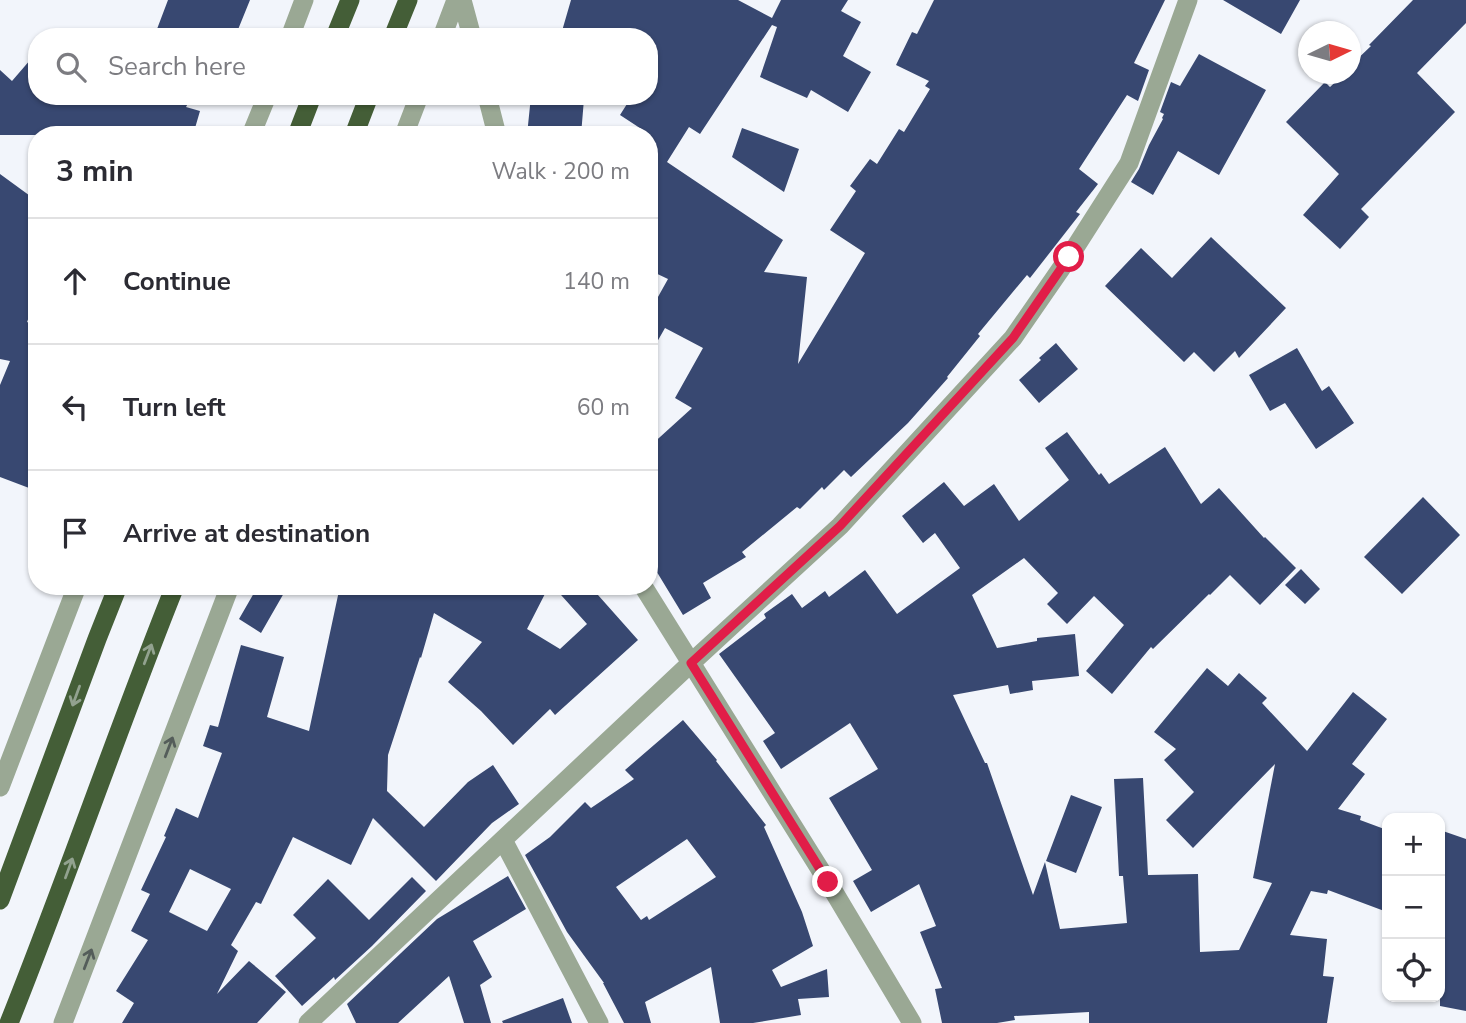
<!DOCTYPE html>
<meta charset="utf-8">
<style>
:root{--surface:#fff;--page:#f7f7f7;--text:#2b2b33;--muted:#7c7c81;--line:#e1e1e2}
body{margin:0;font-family:"Nunito Sans",sans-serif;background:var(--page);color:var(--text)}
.controls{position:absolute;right:21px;bottom:21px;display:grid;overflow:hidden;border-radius:14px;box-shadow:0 2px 5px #0004}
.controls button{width:63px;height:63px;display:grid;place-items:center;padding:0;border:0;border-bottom:2px solid var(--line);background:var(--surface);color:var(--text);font:35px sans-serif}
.compass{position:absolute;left:1298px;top:21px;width:63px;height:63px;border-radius:50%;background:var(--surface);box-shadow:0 2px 5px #0004;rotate:85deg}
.stop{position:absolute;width:21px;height:21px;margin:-16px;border:5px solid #e11d48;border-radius:50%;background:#fff}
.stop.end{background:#e11d48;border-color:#fff;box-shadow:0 2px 7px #0008}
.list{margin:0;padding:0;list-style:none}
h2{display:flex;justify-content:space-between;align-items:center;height:91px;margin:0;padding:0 28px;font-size:30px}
h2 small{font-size:23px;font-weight:400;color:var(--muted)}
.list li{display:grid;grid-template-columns:46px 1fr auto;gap:21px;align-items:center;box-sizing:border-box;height:126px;padding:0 28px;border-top:2px solid var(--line)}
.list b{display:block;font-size:26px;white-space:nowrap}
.list em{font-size:23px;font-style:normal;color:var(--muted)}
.icon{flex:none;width:38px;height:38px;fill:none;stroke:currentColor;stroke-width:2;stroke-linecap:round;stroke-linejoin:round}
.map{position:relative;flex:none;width:1466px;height:1023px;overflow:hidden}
.search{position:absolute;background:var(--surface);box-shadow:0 2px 5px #0004;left:28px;top:28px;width:630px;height:77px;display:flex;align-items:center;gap:18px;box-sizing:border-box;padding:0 24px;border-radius:28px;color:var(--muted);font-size:26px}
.panel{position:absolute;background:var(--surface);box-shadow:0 2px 5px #0004;left:28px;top:126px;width:630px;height:469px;border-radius:28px}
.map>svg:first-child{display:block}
.building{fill:#384871;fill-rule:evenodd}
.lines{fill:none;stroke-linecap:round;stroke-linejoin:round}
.minor{stroke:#9aa894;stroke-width:19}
.tertiary{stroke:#9aa894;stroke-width:19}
.trunk{stroke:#445e37;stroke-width:19}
.oneway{stroke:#92a28f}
.oneway2{stroke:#545d5a}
.route{stroke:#e11d48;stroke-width:9}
</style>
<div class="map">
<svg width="1466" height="1023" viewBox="0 0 1466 1023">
<rect width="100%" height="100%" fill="#f2f5fb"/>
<path class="building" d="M 168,0 L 250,0 L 235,37 L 154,37 Z
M 571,0 L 738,0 L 772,18 L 781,0 L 848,0 L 841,11 L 861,22 L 843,56 L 871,72 L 848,112 L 811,90 L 807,98 L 760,77 L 777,27 L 772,25 L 700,134 L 689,127 L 667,162 L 783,240 L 764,272 L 807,277 L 798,364 L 865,253 L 830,230 L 856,191 L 850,186 L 870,159 L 877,164 L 899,129 L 904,132 L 930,89 L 925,86 L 929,81 L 896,65 L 912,32 L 917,34 L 934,0 L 1165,0 L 1134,63 L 1149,70 L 1138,101 L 1127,95 L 1079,169 L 1098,184 L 1076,212 L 1080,214 L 1030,278 L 1027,275 L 978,334 L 980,336 L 947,377 L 948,378 L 908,423 L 851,477 L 844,470 L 824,490 L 822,487 L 800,509 L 797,507 L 742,552 L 746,557 L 703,583 L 711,598 L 683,615 L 649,559 L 649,447 L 692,408 L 675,398 L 703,348 L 665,328 L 649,356 L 649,313 L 668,279 L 649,270 L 649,134 L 620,115 L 632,96 L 649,96 L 649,37 L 581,37 L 562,31 Z
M 1223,0 L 1300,0 L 1281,34 Z
M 1413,0 L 1466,0 L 1466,23 L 1417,73 L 1455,112 L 1361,209 L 1369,217 L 1340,249 L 1303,215 L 1339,174 L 1286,122 L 1325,82 L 1330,87 L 1344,74 L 1350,74 L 1350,66 L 1371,46 L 1369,45 Z
M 37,52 L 37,96 L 59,96 L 77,104 L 80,96 L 192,96 L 186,107 L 200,111 L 193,135 L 0,135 L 0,70 L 12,81 Z
M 1199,54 L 1266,90 L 1219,175 L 1178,151 L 1153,195 L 1131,182 L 1139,169 L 1149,145 L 1163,119 L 1162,118 L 1164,114 L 1160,112 L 1171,82 L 1180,86 Z
M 531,96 L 561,96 L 584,99 L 581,135 L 527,135 Z
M 742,128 L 799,149 L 784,192 L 732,157 Z
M 0,174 L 37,201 L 37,297 L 27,322 L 37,326 L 37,491 L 0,477 L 0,385 L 10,361 L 0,359 Z
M 1211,237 L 1286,308 L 1239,358 L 1235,351 L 1214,372 L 1194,352 L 1184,362 L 1105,286 L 1141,248 L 1172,278 Z
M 1056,343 L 1078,369 L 1039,403 L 1019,380 L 1041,360 L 1039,358 Z
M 1297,348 L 1322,391 L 1329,386 L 1354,423 L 1316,449 L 1285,403 L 1270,411 L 1249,375 Z
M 1067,432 L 1099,475 L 1101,473 L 1109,484 L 1165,447 L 1201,504 L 1219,488 L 1264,538 L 1265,537 L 1296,568 L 1260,605 L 1230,575 L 1210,595 L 1209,594 L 1153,649 L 1151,647 L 1112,694 L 1086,671 L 1124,625 L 1094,596 L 1067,624 L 1047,604 L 1058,593 L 1024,558 L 972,595 L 997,648 L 1037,641 L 1037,638 L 1075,634 L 1079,676 L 1032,681 L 1033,690 L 1010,694 L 1008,685 L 953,695 L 985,763 L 987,763 L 1033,895 L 1045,862 L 1060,929 L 1127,923 L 1123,876 L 1119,876 L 1114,779 L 1143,778 L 1148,875 L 1198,874 L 1200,952 L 1239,950 L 1272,883 L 1253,878 L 1275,764 L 1193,848 L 1166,820 L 1194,792 L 1164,760 L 1176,749 L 1154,732 L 1207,668 L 1228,686 L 1239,673 L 1267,698 L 1262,703 L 1307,751 L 1353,692 L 1387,719 L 1352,764 L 1365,774 L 1338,809 L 1361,816 L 1360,820 L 1387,830 L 1387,912 L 1328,890 L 1327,894 L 1311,891 L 1290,935 L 1327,939 L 1323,976 L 1334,977 L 1327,1023 L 1089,1023 L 1089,1012 L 1014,1016 L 1015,1020 L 997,1023 L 942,1023 L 935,989 L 942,988 L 920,932 L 936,926 L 919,884 L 871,912 L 853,881 L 872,870 L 829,798 L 878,769 L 850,723 L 781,769 L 763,741 L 775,733 L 719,654 L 766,618 L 764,614 L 792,594 L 802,608 L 825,591 L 829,597 L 865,570 L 897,614 L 960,568 L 935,533 L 923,543 L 902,516 L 944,482 L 964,506 L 994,484 L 1019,521 L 1069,480 L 1045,448 Z
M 1423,497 L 1460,535 L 1402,594 L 1364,557 Z
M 1301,569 L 1320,589 L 1305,604 L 1285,585 Z
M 258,586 L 288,586 L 261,633 L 239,619 Z
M 340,586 L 549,586 L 527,629 L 560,649 L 587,624 L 553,586 L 590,586 L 638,640 L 555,715 L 550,709 L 513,745 L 481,711 L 448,682 L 482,642 L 434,613 L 421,658 L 420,657 L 388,755 L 387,791 L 424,827 L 468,782 L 493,765 L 519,804 L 492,823 L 436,881 L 373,818 L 351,865 L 293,837 L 261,904 L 256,902 L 231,945 L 238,951 L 217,994 L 249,961 L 286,992 L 257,1023 L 122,1023 L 134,1003 L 116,991 L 148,940 L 131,931 L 150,894 L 141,890 L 166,837 L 164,836 L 176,808 L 198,818 L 222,753 L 203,746 L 210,725 L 218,727 L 241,645 L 284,657 L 267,717 L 309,731 ZM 190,869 L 231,889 L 207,931 L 169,912 Z
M 683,720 L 717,760 L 716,761 L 766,825 L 764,827 L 802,912 L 813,946 L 772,970 L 781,987 L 827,969 L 829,997 L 798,999 L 801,1015 L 753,1023 L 720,1023 L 711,967 L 645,1002 L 651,1023 L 624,1023 L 603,983 L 604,983 L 567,932 L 525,855 L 550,837 L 585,802 L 591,808 L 634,779 L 625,770 ZM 687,839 L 716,877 L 649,920 L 647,916 L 641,920 L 616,887 Z
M 1071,795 L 1102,807 L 1076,873 L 1046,861 Z
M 1440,830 L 1466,839 L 1466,1011 L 1440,1006 Z
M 508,876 L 526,909 L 473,941 L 492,977 L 480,985 L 491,1023 L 464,1023 L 449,976 L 398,1023 L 356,1023 L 347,1004 L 437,919 Z
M 412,877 L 426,891 L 372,946 L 335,980 L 334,977 L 302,1006 L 275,976 L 316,938 L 293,915 L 328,879 L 369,920 Z
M 563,998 L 572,1023 L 503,1023 L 502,1021 Z"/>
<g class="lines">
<path class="minor" d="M 503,840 L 599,1023
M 308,1023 L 691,663 L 840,526 L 1013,338 L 1069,257 L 1129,163 L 1188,0"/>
<path class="tertiary" d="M 462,0 L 472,37
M 290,37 L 304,0
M 442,37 L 456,0
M 487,96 L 497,135
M 251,135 L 267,96
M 404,135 L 419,96
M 643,586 L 828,882 L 912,1023
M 0,787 L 77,586
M 63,1023 L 230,586"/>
<path class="trunk" d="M 335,37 L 350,0
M 393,37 L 408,0
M 297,135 L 312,96
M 354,135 L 369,96
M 0,900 L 97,639 L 118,586
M 9,1023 C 67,878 117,731 175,586"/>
</g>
<defs><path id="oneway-shaft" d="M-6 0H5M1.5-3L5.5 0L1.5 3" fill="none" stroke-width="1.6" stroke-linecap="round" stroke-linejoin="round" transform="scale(1.75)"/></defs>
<g class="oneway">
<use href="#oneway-shaft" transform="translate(148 654) rotate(-69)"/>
<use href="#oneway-shaft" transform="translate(76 696) rotate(110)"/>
<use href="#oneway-shaft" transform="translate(69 868) rotate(-70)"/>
</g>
<g class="oneway2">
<use href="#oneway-shaft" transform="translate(169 747) rotate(-69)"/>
<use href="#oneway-shaft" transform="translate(88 959) rotate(-69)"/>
</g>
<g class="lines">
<path class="route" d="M 828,882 L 691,663 L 840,526 L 1013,338 L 1069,257"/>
</g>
</svg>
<div class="controls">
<button>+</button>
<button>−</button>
<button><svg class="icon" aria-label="locate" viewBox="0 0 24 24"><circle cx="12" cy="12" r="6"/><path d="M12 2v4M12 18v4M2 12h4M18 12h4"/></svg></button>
</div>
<svg class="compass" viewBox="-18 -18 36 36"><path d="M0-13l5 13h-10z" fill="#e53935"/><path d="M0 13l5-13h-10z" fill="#7c7c81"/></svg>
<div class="stop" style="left:1069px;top:257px"></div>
<div class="stop end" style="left:828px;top:882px"></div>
<div class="search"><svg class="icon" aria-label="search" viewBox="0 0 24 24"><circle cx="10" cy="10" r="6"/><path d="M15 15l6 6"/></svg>Search here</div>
<section class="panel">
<h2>3 min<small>Walk · 200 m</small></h2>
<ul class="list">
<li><svg class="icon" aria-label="ahead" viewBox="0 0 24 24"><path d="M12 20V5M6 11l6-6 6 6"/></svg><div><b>Continue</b></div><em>140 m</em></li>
<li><svg class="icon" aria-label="left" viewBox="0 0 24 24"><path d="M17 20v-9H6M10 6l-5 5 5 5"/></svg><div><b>Turn left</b></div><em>60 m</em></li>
<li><svg class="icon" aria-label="arrive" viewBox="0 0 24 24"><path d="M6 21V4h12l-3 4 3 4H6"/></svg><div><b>Arrive at destination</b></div></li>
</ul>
</section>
</div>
